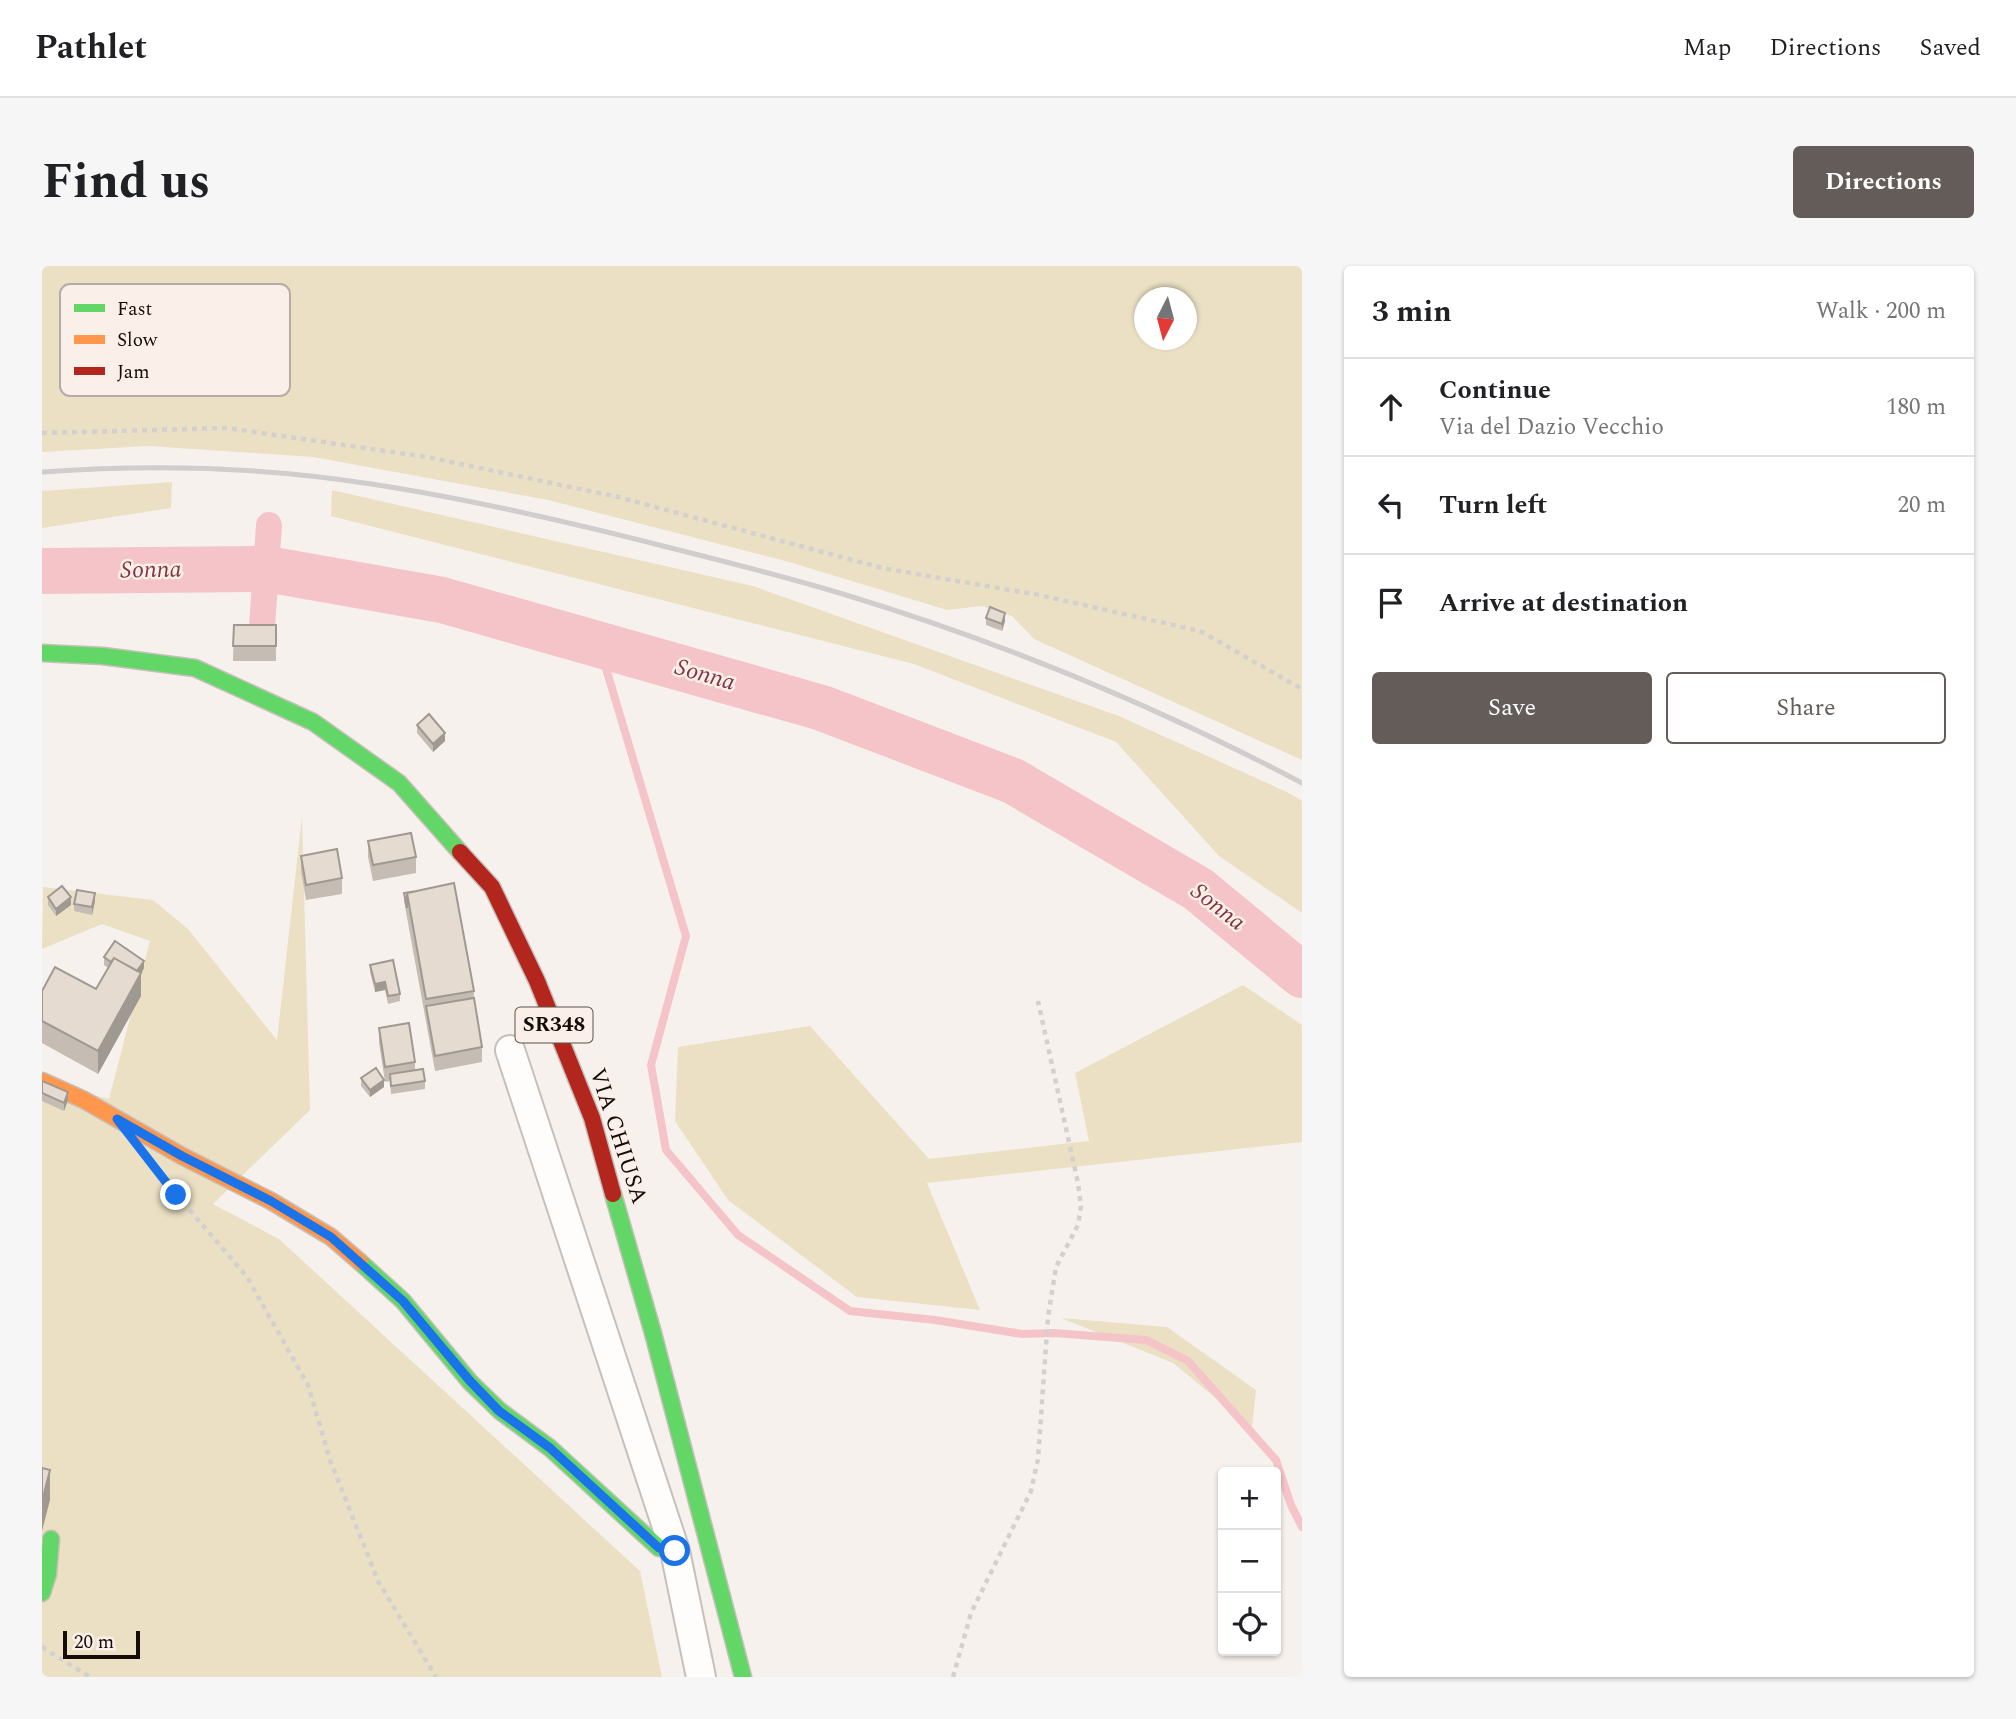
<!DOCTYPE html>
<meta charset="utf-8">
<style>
:root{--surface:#fff;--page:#f6f6f6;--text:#202124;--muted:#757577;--line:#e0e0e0;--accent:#645c58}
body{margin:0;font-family:Spectral,serif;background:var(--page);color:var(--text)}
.controls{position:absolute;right:21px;bottom:21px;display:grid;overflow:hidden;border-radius:7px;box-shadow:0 2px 5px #0004}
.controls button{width:63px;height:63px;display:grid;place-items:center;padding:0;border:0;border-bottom:2px solid var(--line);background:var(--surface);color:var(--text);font:35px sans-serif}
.compass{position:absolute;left:1092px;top:21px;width:63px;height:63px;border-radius:50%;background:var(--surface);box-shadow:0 2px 5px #0004;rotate:186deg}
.scale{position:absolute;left:21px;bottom:18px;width:77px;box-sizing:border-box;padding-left:7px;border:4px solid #150c07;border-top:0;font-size:19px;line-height:24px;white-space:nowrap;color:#150c07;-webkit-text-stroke:5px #fbf0e9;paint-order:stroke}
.stop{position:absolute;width:21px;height:21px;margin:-16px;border:5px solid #1a73e8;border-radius:50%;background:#fff}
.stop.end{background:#1a73e8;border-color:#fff;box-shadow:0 2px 7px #0008}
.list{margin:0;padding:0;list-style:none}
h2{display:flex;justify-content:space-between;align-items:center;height:91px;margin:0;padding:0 28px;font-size:30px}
h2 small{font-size:23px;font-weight:400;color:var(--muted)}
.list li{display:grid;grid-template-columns:46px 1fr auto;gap:21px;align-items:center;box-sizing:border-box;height:98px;padding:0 28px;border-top:2px solid var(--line)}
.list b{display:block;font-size:26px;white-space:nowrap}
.list p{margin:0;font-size:23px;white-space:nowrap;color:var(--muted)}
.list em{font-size:23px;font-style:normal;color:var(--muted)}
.actions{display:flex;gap:14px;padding:21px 28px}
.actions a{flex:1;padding:16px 0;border:2px solid var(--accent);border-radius:7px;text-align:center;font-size:24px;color:var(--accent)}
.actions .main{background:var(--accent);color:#fff}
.icon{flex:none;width:38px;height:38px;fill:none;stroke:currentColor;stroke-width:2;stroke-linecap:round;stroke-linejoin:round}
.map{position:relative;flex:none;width:1260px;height:1411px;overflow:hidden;border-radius:7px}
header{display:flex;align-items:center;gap:42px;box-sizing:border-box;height:98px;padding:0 35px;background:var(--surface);border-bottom:2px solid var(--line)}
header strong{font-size:33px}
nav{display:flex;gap:38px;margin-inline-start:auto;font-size:24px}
.intro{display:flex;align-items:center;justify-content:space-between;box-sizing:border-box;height:168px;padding:0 42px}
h1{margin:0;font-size:49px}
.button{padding:18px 32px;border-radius:7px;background:var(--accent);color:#fff;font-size:24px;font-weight:700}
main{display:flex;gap:42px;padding:0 42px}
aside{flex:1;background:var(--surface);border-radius:7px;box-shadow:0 2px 5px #0004}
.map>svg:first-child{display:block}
.green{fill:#ebe0c4;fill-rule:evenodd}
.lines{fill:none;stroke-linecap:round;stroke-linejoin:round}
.stream{stroke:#f4c4c9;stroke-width:8}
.canal{stroke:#f4c4c9;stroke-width:26}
.river{stroke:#f4c4c9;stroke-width:46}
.street-casing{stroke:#c7bfba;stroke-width:32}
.fast-casing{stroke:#c7bfba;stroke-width:19}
.slow-casing{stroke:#c7bfba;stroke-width:19}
.jam-casing{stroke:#c7bfba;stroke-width:19}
.path{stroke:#d3d0ce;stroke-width:4.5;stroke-dasharray:5 5;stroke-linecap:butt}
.street{stroke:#fefdfc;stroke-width:28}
.fast{stroke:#63d668;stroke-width:16}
.slow{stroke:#ff974d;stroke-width:16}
.jam{stroke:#b3261e;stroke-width:16}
.rail{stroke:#d0cdcc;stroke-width:5}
.wall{fill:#c5bcb3}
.shaded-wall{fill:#a09992}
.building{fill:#e5dbd0;stroke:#a09992;stroke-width:2}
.route{stroke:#1a73e8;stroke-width:9}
.labels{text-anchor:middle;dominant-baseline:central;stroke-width:5;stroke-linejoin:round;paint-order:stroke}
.shield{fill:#fbf0e9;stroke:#5a504b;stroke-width:2}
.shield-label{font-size:21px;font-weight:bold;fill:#150c07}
.street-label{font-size:23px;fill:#150c07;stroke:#fbf0e9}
.water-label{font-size:24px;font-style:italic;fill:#823543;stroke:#fbf0e9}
.key{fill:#fbf0e9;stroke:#b6aca5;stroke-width:2}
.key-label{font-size:19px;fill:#150c07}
</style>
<header>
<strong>Pathlet</strong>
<nav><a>Map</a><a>Directions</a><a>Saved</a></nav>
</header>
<div class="intro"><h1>Find us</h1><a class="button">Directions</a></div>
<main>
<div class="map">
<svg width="1260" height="1411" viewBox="0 0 1260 1411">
<rect width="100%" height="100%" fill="#f7f1ed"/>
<path class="green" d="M 0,0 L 1260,0 L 1260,494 L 992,373 L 970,350 L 940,340 L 905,344 L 747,296 L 506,234 L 271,191 L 106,180 L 0,186 ZM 1102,32 L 1144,32 L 1144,74 L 1102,74 Z
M 130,216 L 129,242 L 0,262 L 0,225 Z
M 290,224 L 711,320 L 1077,450 L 1247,527 L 1260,535 L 1260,647 L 1177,590 L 1074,476 L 872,398 L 289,250 Z
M 260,550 L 268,844 L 171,938 L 237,973 L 598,1305 L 620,1411 L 0,1411 L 0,816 L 67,833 L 108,675 L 60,658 L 0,683 L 1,621 L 111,634 L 146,663 L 235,774 Z
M 1201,719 L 1260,759 L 1260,876 L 885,917 L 938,1044 L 815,1031 L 686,934 L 633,855 L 636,781 L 768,760 L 887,893 L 1047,875 L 1033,807 Z
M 1019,1052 L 1125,1061 L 1214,1124 L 1210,1162 L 1131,1097 Z"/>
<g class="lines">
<path class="stream" d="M 557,379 L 644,670 L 609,799 L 624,884 L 696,969 L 808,1045 L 893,1054 L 980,1068 L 1012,1067 L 1104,1074 L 1146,1095 L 1234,1194 L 1249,1239 L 1260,1261"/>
<path class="canal" d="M 220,361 L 227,259"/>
<path class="river" d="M 0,305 L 225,303 L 400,334 L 780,442 L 971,515 L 1156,623 L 1260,709"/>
<defs>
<path id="street" d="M 468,784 L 633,1285 L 659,1411"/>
<path id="fast" d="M 0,387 L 61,390 L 153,402 L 271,456 L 357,517 L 418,586
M 571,928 L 611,1067 L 701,1411
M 318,996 L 361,1035 L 428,1116 L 458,1145 L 508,1182 L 617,1282 L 633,1285
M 0,1327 L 6,1308 L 9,1273"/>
<path id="slow" d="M 0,815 L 42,834 L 140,890 L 229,935 L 289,971 L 318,996"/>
<path id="jam" d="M 418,586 L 450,621 L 495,715 L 550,852 L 571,928"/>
</defs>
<use href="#street" class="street-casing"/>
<use href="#fast" class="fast-casing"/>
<use href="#slow" class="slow-casing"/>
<use href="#jam" class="jam-casing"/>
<path class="path" d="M 0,167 L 185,162 L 385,191 L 576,231 L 840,302 L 997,329 L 1158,365 L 1260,423
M 128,921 L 205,1011 L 266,1119 L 288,1194 L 336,1315 L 394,1411
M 0,1381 L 48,1411
M 911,1411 L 929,1347 L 989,1225 L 996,1193 L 1006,1051 L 1014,1001 L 1036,959 L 1039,940 L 1036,917 L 996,735"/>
<use href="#street" class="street"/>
<use href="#fast" class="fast"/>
<use href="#slow" class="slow"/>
<use href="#jam" class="jam"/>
<path class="rail" d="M 0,206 C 109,198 221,201 329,218 C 429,233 527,256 625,281 C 685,296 745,311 804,329 C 962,377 1114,440 1260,517"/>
</g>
<path class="wall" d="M 944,352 L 963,355 L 960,365 L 944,359 Z
M 192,359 L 234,359 L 234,395 L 191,395 Z
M 375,459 L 403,475 L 391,486 L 375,467 Z
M 326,575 L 374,591 L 374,607 L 331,615 L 326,591 Z
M 259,590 L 300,612 L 300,628 L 264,634 L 259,605 Z
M 362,627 L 432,725 L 432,732 L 440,781 L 440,796 L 393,805 L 362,635 Z
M 6,631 L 29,639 L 14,650 L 6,639 Z
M 53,635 L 50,649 L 32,645 L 32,638 Z
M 62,691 L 102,702 L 99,708 L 99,730 L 56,808 L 0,777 L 0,725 L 54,723 L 66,702 L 62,699 Z
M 328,699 L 358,728 L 358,735 L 346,738 L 343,724 L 333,726 L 328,706 Z
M 337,762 L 373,796 L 373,804 L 383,815 L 383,823 L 349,828 L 348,815 L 343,816 L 337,777 Z
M 319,812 L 342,821 L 328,831 L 319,820 Z
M 0,815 L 26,834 L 22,845 L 0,835 Z"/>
<path class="shaded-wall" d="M 963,347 L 963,355 L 960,365 L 960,358 Z
M 403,467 L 403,475 L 391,486 L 391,478 Z
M 53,627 L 53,635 L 50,649 L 50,641 Z
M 29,631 L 29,639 L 14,650 L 14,643 Z
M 102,695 L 102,702 L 99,708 L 99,730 L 56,808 L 56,785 L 92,711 Z
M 343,716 L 343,724 L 333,726 L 333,718 Z
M 342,814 L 342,821 L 328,831 L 328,824 Z
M 26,826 L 26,834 L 22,845 L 22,837 Z
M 8,1204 L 8,1234 L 0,1265 L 0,1235 Z"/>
<path class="building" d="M 948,341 L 963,347 L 960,358 L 944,352 Z
M 192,359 L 234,359 L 234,380 L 191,380 Z
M 387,448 L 403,467 L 391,478 L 375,459 Z
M 369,567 L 374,591 L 331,599 L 326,575 Z
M 295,583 L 300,612 L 264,619 L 259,590 Z
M 412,617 L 432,725 L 384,733 L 365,627 Z
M 20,620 L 29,631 L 14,643 L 6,631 Z
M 35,624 L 53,627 L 50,641 L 32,638 Z
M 375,625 L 365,627 L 365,642 L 362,627 Z
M 73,675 L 102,695 L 95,705 L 72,692 L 69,696 L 62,691 Z
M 72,692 L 99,707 L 56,785 L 0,755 L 0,725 L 13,701 L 54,723 Z
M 351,694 L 358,728 L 346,730 L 343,716 L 333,718 L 328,699 Z
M 432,732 L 440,781 L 393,790 L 384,740 Z
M 367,757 L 373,796 L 343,801 L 337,762 Z
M 334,802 L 342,814 L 328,824 L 319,812 Z
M 381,803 L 383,815 L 349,820 L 348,808 Z
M 0,815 L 26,826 L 22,837 L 0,827 Z
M 0,1202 L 8,1204 L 0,1235 Z"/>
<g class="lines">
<path class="route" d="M 134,929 L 75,853 L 140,890 L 229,935 L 289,971 L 361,1035 L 428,1115 L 457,1145 L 508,1182 L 617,1282 L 633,1285"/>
</g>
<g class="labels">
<rect class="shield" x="473.5" y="741.5" width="77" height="35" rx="5"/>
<g class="shield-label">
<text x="512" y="759">SR348</text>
</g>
<g class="street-label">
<text transform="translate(576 870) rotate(72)">VIA CHIUSA</text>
</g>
<g class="water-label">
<text transform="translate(109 304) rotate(-1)">Sonna</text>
<text transform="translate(663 409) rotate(16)">Sonna</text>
<text transform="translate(1176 641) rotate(38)">Sonna</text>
</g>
</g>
<rect x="18" y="18" width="230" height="112" rx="10" class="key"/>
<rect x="32" y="38" width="31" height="8" fill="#63d668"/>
<rect x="32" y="69" width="31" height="9" fill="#ff974d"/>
<rect x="32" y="101" width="31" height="8" fill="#b3261e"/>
<g class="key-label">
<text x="75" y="49">Fast</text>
<text x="75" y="80">Slow</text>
<text x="75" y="112">Jam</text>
</g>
</svg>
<div class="controls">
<button>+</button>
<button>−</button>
<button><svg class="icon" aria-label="locate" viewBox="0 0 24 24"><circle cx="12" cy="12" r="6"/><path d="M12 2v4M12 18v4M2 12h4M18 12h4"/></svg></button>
</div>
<svg class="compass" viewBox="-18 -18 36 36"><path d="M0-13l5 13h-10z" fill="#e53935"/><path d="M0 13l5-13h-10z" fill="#757577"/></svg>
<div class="scale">20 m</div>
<div class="stop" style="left:633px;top:1285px"></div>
<div class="stop end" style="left:134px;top:929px"></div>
</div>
<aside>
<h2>3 min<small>Walk · 200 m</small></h2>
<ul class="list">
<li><svg class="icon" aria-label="ahead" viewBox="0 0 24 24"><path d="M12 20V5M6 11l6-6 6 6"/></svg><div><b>Continue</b><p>Via del Dazio Vecchio</p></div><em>180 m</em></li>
<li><svg class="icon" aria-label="left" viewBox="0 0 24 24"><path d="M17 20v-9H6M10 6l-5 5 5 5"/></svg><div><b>Turn left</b></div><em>20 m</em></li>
<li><svg class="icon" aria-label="arrive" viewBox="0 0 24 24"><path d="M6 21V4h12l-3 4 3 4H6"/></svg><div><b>Arrive at destination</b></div></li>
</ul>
<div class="actions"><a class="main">Save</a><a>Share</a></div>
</aside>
</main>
